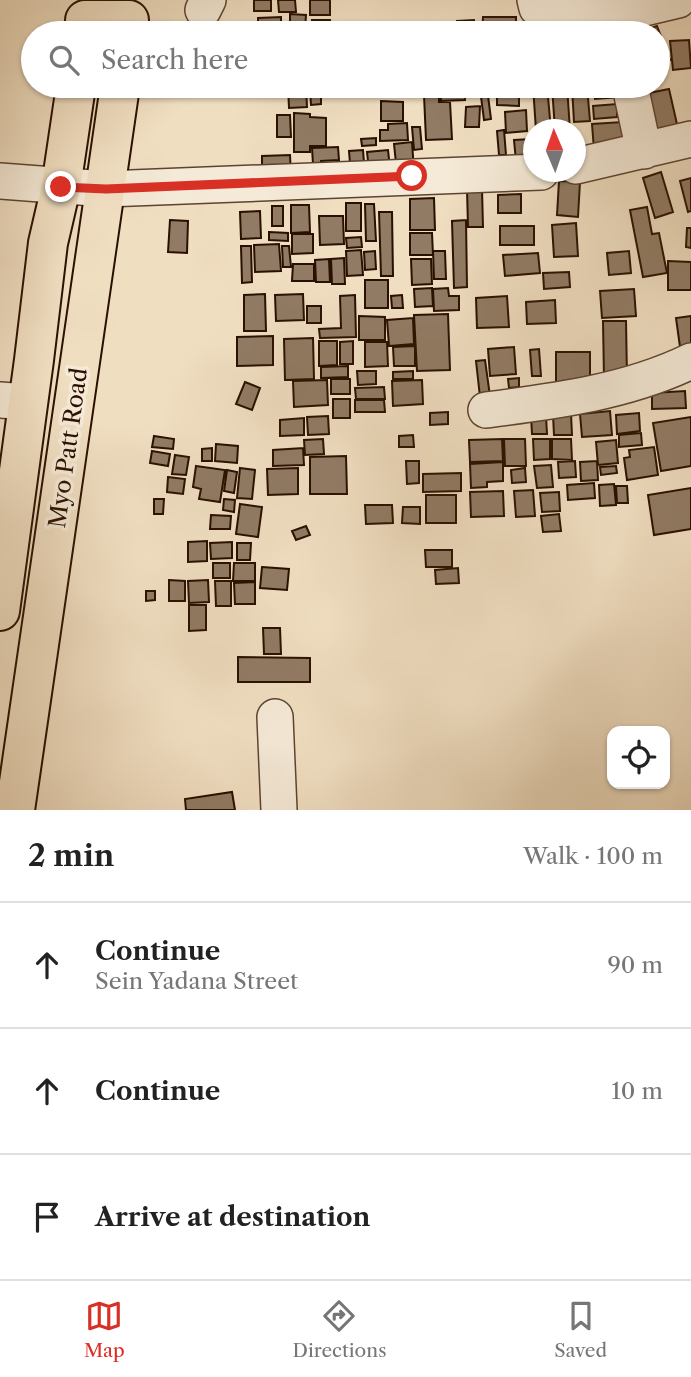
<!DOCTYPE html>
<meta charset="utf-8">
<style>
:root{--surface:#fff;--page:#f2f2f2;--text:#222;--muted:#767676;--line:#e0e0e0;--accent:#d93025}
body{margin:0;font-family:"Libre Caslon Text",serif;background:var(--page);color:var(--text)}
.controls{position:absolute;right:21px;bottom:21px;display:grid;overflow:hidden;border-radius:14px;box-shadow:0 2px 5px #0004}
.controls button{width:63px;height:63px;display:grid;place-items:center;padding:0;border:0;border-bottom:2px solid var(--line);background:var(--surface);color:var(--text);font:35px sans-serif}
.compass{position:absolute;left:523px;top:119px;width:63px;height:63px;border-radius:50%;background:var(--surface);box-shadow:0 2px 5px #0004;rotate:358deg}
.stop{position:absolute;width:21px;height:21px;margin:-16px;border:5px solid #d93025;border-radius:50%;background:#fff}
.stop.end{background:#d93025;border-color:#fff;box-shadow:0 2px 7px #0008}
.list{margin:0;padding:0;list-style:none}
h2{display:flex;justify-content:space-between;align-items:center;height:91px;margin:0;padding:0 28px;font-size:30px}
h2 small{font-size:23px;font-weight:400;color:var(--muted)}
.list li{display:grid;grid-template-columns:46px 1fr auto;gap:21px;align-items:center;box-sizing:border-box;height:126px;padding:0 28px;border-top:2px solid var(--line)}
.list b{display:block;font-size:26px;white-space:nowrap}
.list p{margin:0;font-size:23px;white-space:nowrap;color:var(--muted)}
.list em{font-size:23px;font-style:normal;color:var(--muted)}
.icon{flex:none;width:38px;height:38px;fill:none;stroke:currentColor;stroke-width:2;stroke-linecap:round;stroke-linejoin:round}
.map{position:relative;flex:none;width:691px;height:810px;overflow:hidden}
.search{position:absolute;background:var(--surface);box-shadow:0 2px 5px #0004;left:21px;right:21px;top:21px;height:77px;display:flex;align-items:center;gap:18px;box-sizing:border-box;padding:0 24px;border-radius:38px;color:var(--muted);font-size:26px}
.sheet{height:469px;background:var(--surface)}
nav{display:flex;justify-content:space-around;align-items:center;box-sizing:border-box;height:98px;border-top:2px solid var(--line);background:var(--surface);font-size:19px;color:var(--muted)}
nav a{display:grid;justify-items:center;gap:4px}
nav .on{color:var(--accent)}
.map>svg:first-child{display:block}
.building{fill:#917b64;stroke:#2a1000;stroke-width:2}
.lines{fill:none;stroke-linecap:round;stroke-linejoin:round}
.minor-casing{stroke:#5c4430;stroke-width:38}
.major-casing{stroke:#2a1000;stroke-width:42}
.minor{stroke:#f5ead7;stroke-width:35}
.major{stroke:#f0dec1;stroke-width:38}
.route{stroke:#d93025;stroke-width:9}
.labels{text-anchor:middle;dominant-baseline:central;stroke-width:7;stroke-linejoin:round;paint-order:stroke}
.street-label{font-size:23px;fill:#2a1000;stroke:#f5ead7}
</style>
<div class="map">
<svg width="691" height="810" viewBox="0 0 691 810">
<rect width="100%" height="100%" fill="#f0dec1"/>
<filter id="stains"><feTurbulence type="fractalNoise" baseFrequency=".00286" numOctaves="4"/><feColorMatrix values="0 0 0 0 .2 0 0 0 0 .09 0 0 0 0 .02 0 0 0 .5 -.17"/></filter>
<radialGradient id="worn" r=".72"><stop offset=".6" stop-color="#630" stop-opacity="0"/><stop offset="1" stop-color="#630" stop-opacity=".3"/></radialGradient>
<path class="building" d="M 254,0 L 271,0 L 271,11 L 254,11 Z
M 278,0 L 295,0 L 296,12 L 279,12 Z
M 310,0 L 330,0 L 330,15 L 310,15 Z
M 290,14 L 306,15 L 305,30 L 290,29 Z
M 281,17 L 281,32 L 258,33 L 258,18 Z
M 483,17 L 516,17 L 516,33 L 482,33 Z
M 312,20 L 330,20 L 330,32 L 312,32 Z
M 474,20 L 475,33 L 458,33 L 457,21 Z
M 556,24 L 557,33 L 529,33 L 528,26 Z
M 657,26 L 670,60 L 658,65 L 658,33 L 637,33 Z
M 689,40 L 691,68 L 673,70 L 670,41 Z
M 269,86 L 283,86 L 283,94 L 269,94 Z
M 288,86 L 306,86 L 307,107 L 289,108 Z
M 354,86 L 376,86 L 376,94 L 354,93 Z
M 440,86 L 464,86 L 465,100 L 441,101 Z
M 533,86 L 547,86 L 551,130 L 536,130 Z
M 552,86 L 567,86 L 570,130 L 555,130 Z
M 587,86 L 590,121 L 574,122 L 572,87 Z
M 594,86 L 618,86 L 619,97 L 595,99 Z
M 487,88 L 491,119 L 484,120 L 480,89 Z
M 310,89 L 321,89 L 321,104 L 311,105 Z
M 669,89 L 679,133 L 655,138 L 644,94 Z
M 497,92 L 519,92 L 519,106 L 497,105 Z
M 439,94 L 439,102 L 450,102 L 452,139 L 426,140 L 424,95 Z
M 381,101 L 403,102 L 403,121 L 381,121 Z
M 617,104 L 617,117 L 594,119 L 593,106 Z
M 480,106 L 479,127 L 465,127 L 466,107 Z
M 526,110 L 527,131 L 506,133 L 505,112 Z
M 294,113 L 310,114 L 310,117 L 326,118 L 326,146 L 310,146 L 310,152 L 294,152 Z
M 277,115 L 290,115 L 291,137 L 277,137 Z
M 623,122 L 625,148 L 594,150 L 592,124 Z
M 407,123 L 408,140 L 380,141 L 380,130 L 388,130 L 388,124 Z
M 412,127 L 420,127 L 422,149 L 414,150 Z
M 504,130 L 506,155 L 499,155 L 497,131 Z
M 376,138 L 376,145 L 362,146 L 361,139 Z
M 531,139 L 532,160 L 516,161 L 514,140 Z
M 412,142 L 414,171 L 397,173 L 394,144 Z
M 338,147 L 339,160 L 321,161 L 321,164 L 313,164 L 312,148 Z
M 363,150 L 365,175 L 351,176 L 349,151 Z
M 388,150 L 390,168 L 369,170 L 367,152 Z
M 290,155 L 291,175 L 262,176 L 262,156 Z
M 661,172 L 673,212 L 655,218 L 643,178 Z
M 691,178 L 691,211 L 688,212 L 680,181 Z
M 559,181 L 580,182 L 578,217 L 557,215 Z
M 467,189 L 482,189 L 483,227 L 468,227 Z
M 521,194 L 521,213 L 498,213 L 498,195 Z
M 434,198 L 435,230 L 410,230 L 410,199 Z
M 346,203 L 361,203 L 361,231 L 346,231 Z
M 365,204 L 374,204 L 376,241 L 366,241 Z
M 291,205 L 309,205 L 310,232 L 291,233 Z
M 272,206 L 283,206 L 283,226 L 272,226 Z
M 647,207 L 652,234 L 659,233 L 667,273 L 643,277 L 630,210 Z
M 260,211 L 261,238 L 241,239 L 240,212 Z
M 379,212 L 392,212 L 393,276 L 381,276 Z
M 319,216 L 343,216 L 344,244 L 320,245 Z
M 170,220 L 188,221 L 187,253 L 168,252 Z
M 466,220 L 467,287 L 454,288 L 452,221 Z
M 576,223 L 578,256 L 554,257 L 552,225 Z
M 500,226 L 534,226 L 534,245 L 500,245 Z
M 687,228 L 691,228 L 691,248 L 686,247 Z
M 269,232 L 288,233 L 288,241 L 269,240 Z
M 410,233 L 432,233 L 433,255 L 410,255 Z
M 292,234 L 313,234 L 313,253 L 292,254 Z
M 361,237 L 362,247 L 347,248 L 346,238 Z
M 279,244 L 281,271 L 255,272 L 254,245 Z
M 241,246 L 251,246 L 252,282 L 242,283 Z
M 282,246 L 289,246 L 291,267 L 283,267 Z
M 361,250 L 363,275 L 347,276 L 346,251 Z
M 375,251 L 376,269 L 365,270 L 364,252 Z
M 433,251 L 445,251 L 446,279 L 434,279 Z
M 629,251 L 631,273 L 609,275 L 607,253 Z
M 538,253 L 540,273 L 505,276 L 503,255 Z
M 344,258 L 345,284 L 332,284 L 331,259 Z
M 329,259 L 330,282 L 316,282 L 315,260 Z
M 411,259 L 431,259 L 432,284 L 412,285 Z
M 668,261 L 691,262 L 691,290 L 668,290 Z
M 293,264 L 314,264 L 314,281 L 292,281 Z
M 569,272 L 570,287 L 544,289 L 543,273 Z
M 365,280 L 388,280 L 388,308 L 365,308 Z
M 432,288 L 433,306 L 415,307 L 414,289 Z
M 448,288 L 449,296 L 459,296 L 459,310 L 434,311 L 433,289 Z
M 634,289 L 636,316 L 602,318 L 600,291 Z
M 265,294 L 266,331 L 244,331 L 244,295 Z
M 303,294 L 304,320 L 276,321 L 275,295 Z
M 355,295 L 356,337 L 320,338 L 319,329 L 341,328 L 340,296 Z
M 402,295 L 403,308 L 392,308 L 391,296 Z
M 507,296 L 509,327 L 477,328 L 476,298 Z
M 555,300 L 556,323 L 527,324 L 526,302 Z
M 307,306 L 321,306 L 321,323 L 307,323 Z
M 448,314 L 450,370 L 417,371 L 414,315 Z
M 359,316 L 385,317 L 385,340 L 359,340 Z
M 691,316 L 691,346 L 680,347 L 676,318 Z
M 413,318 L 414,344 L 389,346 L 387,320 Z
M 603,321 L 626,321 L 627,378 L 604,378 Z
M 273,336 L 273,365 L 237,366 L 237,337 Z
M 313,338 L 314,379 L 285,380 L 284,339 Z
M 319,341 L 337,341 L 337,365 L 319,366 Z
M 353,341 L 353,364 L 340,364 L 340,342 Z
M 365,342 L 387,342 L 388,366 L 365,367 Z
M 415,346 L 415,366 L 394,366 L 393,347 Z
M 514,347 L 516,374 L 490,376 L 488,349 Z
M 539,349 L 541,376 L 532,376 L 530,350 Z
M 556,352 L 590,352 L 590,383 L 556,384 Z
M 485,360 L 490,396 L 480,397 L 476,361 Z
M 348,366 L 348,377 L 321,378 L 321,367 Z
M 357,371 L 376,371 L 376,384 L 358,385 Z
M 413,371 L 413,379 L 393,379 L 393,372 Z
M 519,378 L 519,387 L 509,388 L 508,379 Z
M 331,379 L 350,379 L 350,394 L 331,394 Z
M 327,380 L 328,405 L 294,407 L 293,381 Z
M 422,380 L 423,404 L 393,406 L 392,381 Z
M 245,382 L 260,388 L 252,410 L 236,404 Z
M 384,387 L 385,399 L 356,399 L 355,388 Z
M 685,391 L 686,408 L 652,409 L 652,393 Z
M 333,399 L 350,399 L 350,418 L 333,418 Z
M 355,400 L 384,400 L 385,412 L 355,412 Z
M 610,411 L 612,435 L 582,437 L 580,414 Z
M 448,412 L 448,424 L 430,425 L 430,413 Z
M 639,413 L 640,431 L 617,434 L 616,415 Z
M 571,414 L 572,435 L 554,435 L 553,415 Z
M 328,416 L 329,434 L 308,435 L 307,417 Z
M 531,416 L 546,416 L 547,434 L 532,434 Z
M 691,417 L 691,466 L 661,471 L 653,423 Z
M 304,418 L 304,435 L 280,436 L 280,420 Z
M 641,433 L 642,445 L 619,447 L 619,435 Z
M 413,435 L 414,447 L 399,447 L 399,436 Z
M 154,436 L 174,439 L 173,449 L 152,447 Z
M 323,439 L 324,454 L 305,455 L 304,440 Z
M 502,439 L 503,461 L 470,462 L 469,440 Z
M 504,439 L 525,439 L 526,466 L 505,466 Z
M 533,439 L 550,439 L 550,459 L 534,460 Z
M 552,439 L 571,439 L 572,460 L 552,459 Z
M 616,440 L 618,463 L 598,465 L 596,442 Z
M 216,444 L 238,446 L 237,463 L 215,461 Z
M 654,447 L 658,475 L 627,480 L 624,458 L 630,457 L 629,450 Z
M 212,448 L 212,461 L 202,461 L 202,449 Z
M 303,448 L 304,465 L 273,466 L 273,450 Z
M 152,451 L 170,454 L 168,466 L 150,463 Z
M 175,455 L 189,457 L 186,475 L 172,474 Z
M 346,456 L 347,494 L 310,494 L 310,457 Z
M 406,461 L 419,461 L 419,483 L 407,484 Z
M 575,461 L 576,477 L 559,478 L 558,462 Z
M 597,461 L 598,480 L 581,481 L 580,462 Z
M 503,462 L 503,481 L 487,482 L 487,487 L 471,488 L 470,464 Z
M 551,465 L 553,487 L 537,488 L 534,466 Z
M 196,466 L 225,470 L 220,502 L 199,499 L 201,489 L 193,487 Z
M 616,466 L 617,473 L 601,475 L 600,467 Z
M 240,468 L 255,470 L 252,499 L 237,498 Z
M 298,468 L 298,494 L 268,495 L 267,469 Z
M 525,468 L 526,482 L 512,483 L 511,470 Z
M 227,470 L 237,472 L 234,493 L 224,491 Z
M 461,473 L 461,491 L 423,492 L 423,474 Z
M 168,477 L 185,479 L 183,494 L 167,492 Z
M 594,483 L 595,498 L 568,500 L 567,485 Z
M 614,484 L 616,505 L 600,506 L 599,485 Z
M 616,486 L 627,486 L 628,503 L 617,503 Z
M 691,488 L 691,529 L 654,535 L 648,495 Z
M 533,490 L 535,516 L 516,517 L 514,491 Z
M 503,491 L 504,516 L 471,517 L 470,492 Z
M 559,492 L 560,511 L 542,512 L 540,493 Z
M 426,495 L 456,495 L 456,523 L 426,523 Z
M 154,499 L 164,499 L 163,514 L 154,514 Z
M 224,499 L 235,500 L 234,512 L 223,510 Z
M 240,504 L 262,507 L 258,537 L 236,534 Z
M 365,505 L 392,505 L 393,523 L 366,524 Z
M 403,507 L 420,507 L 420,524 L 402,523 Z
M 559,514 L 561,531 L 543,532 L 541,516 Z
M 211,515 L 231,516 L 230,529 L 210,529 Z
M 306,526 L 310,535 L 296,540 L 292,531 Z
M 207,541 L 207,561 L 188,562 L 188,542 Z
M 232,542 L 232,558 L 211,559 L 210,543 Z
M 237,543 L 251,543 L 250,560 L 237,560 Z
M 425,550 L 452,550 L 452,567 L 426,567 Z
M 213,563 L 230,563 L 230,578 L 213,578 Z
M 234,563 L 255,563 L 255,581 L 233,581 Z
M 262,567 L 289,569 L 287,590 L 260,588 Z
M 458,568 L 459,583 L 436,584 L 435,570 Z
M 169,580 L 185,581 L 185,601 L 169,601 Z
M 208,580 L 209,602 L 189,603 L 188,581 Z
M 215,581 L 231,581 L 231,606 L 216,606 Z
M 255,582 L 255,604 L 235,604 L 234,583 Z
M 146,591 L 155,591 L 155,600 L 146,601 Z
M 189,605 L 206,605 L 206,630 L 189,631 Z
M 263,628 L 280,628 L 281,654 L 264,654 Z
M 238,657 L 310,658 L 310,682 L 238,682 Z
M 232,792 L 235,810 L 186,810 L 185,799 Z"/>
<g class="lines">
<defs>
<path id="minor" d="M 535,0 L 537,8 L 544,13 L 551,14 L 615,15 L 678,0
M 203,10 L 208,0
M 630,86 L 644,151
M 576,166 L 691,139
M 0,181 L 106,189 L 541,172
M 0,400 L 28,402
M 486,410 C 556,401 627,392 691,361
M 275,717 L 279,810"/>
<path id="major" d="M 85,20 L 129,20
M 0,611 L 34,360 L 48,243 L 61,187 L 76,86
M 15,810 L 120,86"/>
</defs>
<use href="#minor" class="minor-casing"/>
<use href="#major" class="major-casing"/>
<use href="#minor" class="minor"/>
<use href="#major" class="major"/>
</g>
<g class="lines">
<path class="route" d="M 61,187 L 106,189 L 412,176"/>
</g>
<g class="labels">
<g class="street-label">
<text transform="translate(68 448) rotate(-82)">Myo Patt Road</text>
</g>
</g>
<rect width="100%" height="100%" filter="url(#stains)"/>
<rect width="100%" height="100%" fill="url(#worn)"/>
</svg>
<div class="controls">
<button><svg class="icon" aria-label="locate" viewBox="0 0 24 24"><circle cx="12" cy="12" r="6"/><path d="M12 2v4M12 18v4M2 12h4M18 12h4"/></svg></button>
</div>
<svg class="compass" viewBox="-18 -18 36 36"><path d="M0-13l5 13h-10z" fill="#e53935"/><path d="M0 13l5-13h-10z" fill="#767676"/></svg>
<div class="stop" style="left:412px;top:176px"></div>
<div class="stop end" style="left:61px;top:187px"></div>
<div class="search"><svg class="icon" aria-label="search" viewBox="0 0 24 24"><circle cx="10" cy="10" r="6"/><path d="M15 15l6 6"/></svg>Search here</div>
</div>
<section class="sheet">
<h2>2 min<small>Walk · 100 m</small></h2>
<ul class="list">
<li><svg class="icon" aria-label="ahead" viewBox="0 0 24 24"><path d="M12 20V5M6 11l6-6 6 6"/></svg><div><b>Continue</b><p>Sein Yadana Street</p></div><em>90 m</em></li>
<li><svg class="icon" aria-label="ahead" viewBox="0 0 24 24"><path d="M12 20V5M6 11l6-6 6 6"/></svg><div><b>Continue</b></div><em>10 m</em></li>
<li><svg class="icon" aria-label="arrive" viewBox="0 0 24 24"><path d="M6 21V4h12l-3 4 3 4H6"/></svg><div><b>Arrive at destination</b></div></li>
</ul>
</section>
<nav>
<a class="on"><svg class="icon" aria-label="map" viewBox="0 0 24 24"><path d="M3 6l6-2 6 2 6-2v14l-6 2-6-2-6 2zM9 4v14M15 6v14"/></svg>Map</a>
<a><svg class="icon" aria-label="directions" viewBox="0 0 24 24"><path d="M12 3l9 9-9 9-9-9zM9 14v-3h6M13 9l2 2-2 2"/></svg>Directions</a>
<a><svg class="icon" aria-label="saved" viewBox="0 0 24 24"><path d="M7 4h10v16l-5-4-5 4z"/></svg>Saved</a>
</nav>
